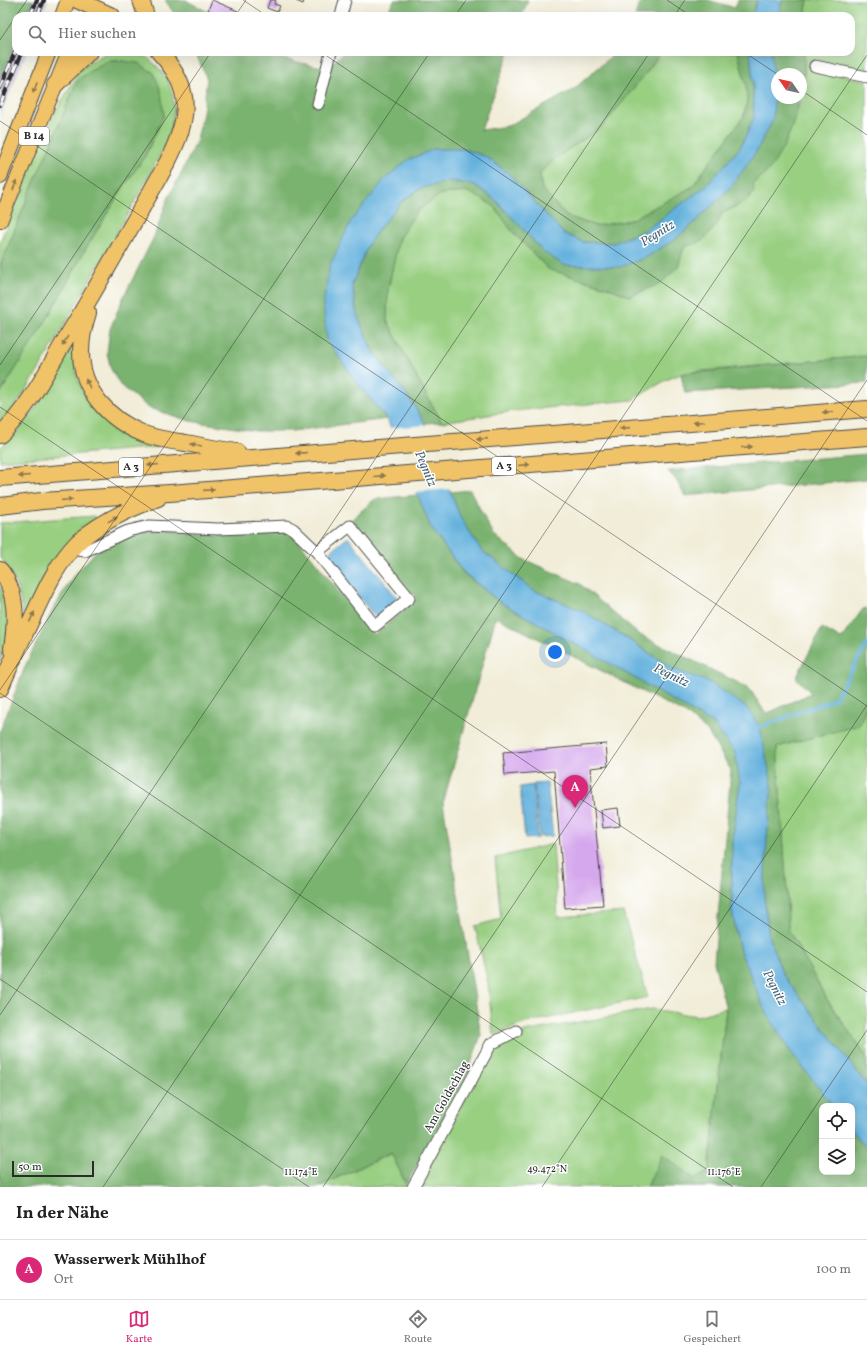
<!DOCTYPE html>
<html lang="de">
<meta charset="utf-8">
<style>
:root{--surface:#fff;--page:#f6f6f6;--text:#222;--muted:#767676;--line:#e0e0e0;--accent:#db2777}
body{margin:0;font-family:Vollkorn,serif;background:var(--page);color:var(--text)}
.controls{position:absolute;right:12px;bottom:12px;display:grid;overflow:hidden;border-radius:8px;box-shadow:0 4px 16px #0002}
.controls button{width:36px;height:36px;display:grid;place-items:center;padding:0;border:0;border-bottom:1px solid var(--line);background:var(--surface);color:var(--text);font:20px sans-serif}
.compass{position:absolute;left:771px;top:68px;width:36px;height:36px;border-radius:50%;background:var(--surface);box-shadow:0 4px 16px #0002;rotate:304deg}
.scale{position:absolute;left:12px;bottom:10px;width:82px;box-sizing:border-box;padding-left:4px;border:2px solid #2b2b2b;border-top:0;font-size:11px;line-height:14px;white-space:nowrap;color:#2b2b2b;-webkit-text-stroke:3px #fff;paint-order:stroke}
.you{position:absolute;left:555px;top:652px;width:14px;height:14px;margin:-10px;border:3px solid #fff;border-radius:50%;background:#1a73e8;box-shadow:0 0 0 6px #1a73e833}
.badge{display:grid;place-items:center;width:26px;height:26px;border-radius:50%;background:var(--accent);color:#fff;font-size:13px;font-weight:700}
.pin{position:absolute;translate:-50% -33px;filter:drop-shadow(0 1px 2px #0008)}
.pin::after{content:'';position:absolute;top:21px;width:14px;height:12px;background:inherit;clip-path:polygon(0 0,100% 0,50% 100%)}
.list{margin:0;padding:0;list-style:none}
h2{display:flex;justify-content:space-between;align-items:center;height:52px;margin:0;padding:0 16px;font-size:17px}
h2 small{font-size:13px;font-weight:400;color:var(--muted)}
.list li{display:grid;grid-template-columns:26px 1fr auto;gap:12px;align-items:center;box-sizing:border-box;height:60px;padding:0 16px;border-top:1px solid var(--line)}
.list b{display:block;font-size:15px;white-space:nowrap}
.list p{margin:0;font-size:13px;white-space:nowrap;color:var(--muted)}
.list em{font-size:13px;font-style:normal;color:var(--muted)}
.icon{flex:none;width:22px;height:22px;fill:none;stroke:currentColor;stroke-width:2;stroke-linecap:round;stroke-linejoin:round}
.map{position:relative;flex:none;width:867px;height:1187px;overflow:hidden}
.search{position:absolute;background:var(--surface);box-shadow:0 4px 16px #0002;left:12px;right:12px;top:12px;height:44px;display:flex;align-items:center;gap:10px;box-sizing:border-box;padding:0 14px;border-radius:12px;color:var(--muted);font-size:15px}
.sheet{height:112px;background:var(--surface)}
nav{display:flex;justify-content:space-around;align-items:center;box-sizing:border-box;height:56px;border-top:1px solid var(--line);background:var(--surface);font-size:11px;color:var(--muted)}
nav a{display:grid;justify-items:center;gap:2px}
nav .on{color:var(--accent)}
.map>svg:first-child{display:block}
.industrial{fill:#c4c0db}
.green{fill:#98cf81;stroke:#627d56}
.forest{fill:#7ab26f;stroke:#526e4d}
.water{fill:#63b1dd;stroke:#476e84}
.pier{fill:#f1edd8}
.lines{fill:none;stroke-linecap:round;stroke-linejoin:round}
.stream{stroke:#63b1dd;stroke-width:3.5}
.building{fill:#d5a8ed}
.minor-casing{stroke:#494845;stroke-width:13}
.major-casing{stroke:#494845;stroke-width:16}
.highway-casing{stroke:#494845;stroke-width:18}
.minor{stroke:#fff;stroke-width:11}
.major{stroke:#f1c369;stroke-width:14}
.highway{stroke:#f1c369;stroke-width:16}
.rail-casing{stroke:#2b2b2b;stroke-width:4.5}
.rail{stroke:#fff;stroke-width:3;stroke-dasharray:9;stroke-linecap:butt}
.oneway{fill:#8e774a}
.ticks{fill:none;stroke:#2b2b2b;stroke-width:1;stroke-opacity:0.45}
.labels{text-anchor:middle;dominant-baseline:central;stroke-width:3;stroke-linejoin:round;paint-order:stroke}
.shield{fill:#fff;stroke:#6b6b6b;stroke-width:1}
.shield-label{font-size:11px;font-weight:bold;fill:#2b2b2b}
.street-label{font-size:12px;fill:#2b2b2b;stroke:#fff}
.water-label{font-size:13px;font-style:italic;fill:#416172;stroke:#fff}
.ticks-label{font-size:10px;text-anchor:middle;fill:#2b2b2b;stroke:#fff;stroke-width:3;stroke-linejoin:round;paint-order:stroke}
</style>
<div class="map">
<svg width="867" height="1187" viewBox="0 0 867 1187">
<rect width="100%" height="100%" fill="#fff"/>
<filter id="ink" filterUnits="userSpaceOnUse"><feTurbulence type="fractalNoise" baseFrequency=".025" numOctaves="2"/><feDisplacementMap in="SourceGraphic" scale="8" xChannelSelector="R" yChannelSelector="G"/><feConvolveMatrix kernelMatrix="1 2 1 2 8 2 1 2 1" color-interpolation-filters="sRGB"/></filter>
<filter id="wash" filterUnits="userSpaceOnUse"><feTurbulence type="fractalNoise" baseFrequency=".012" numOctaves="4" result="noise"/><feDisplacementMap in="SourceGraphic" scale="16" xChannelSelector="R" yChannelSelector="G"/><feGaussianBlur stdDeviation="0.9" result="paint"/><feColorMatrix in="noise" values="0 0 0 0 0 0 0 0 0 0 0 0 0 0 0 0 0 1.4 0 .05"/><feComposite in="paint" operator="in"/></filter>
<g filter="url(#wash)">
<rect width="100%" height="100%" fill="#f1edd8"/>
<path class="industrial" d="M 33,0 L 48,0 L 42,16 L 26,16 Z
M 16,41 L 16,52 L 27,52 L 0,116 L 0,79 Z"/>
<path class="green" d="M 808,0 L 867,0 L 867,72 L 808,67 L 867,81 L 867,356 L 690,372 L 681,374 L 666,380 L 632,400 L 514,411 L 442,422 L 423,389 L 387,320 L 388,289 L 399,238 L 417,211 L 441,194 L 469,192 L 494,206 L 512,231 L 548,269 L 607,287 L 629,296 L 678,267 L 684,247 L 702,241 L 717,225 L 722,213 L 746,202 L 753,183 L 765,174 L 798,108 L 804,80 L 804,52 L 851,52 L 851,16 L 805,16 Z
M 108,52 L 133,52 L 140,54 L 149,59 L 159,68 L 168,80 L 172,93 L 174,109 L 170,133 L 160,155 L 134,203 L 37,373 L 21,398 L 0,426 L 0,394 L 47,319 L 84,252 L 120,192 L 145,156 L 164,115 L 123,61 L 109,61 L 89,72 L 78,80 L 71,95 L 56,132 L 29,194 L 0,267 L 0,242 L 44,137 L 57,109 L 79,72 L 87,64 Z
M 661,52 L 738,52 L 746,86 L 747,100 L 744,116 L 692,187 L 631,220 L 596,226 L 566,216 L 542,189 L 540,173 L 557,157 L 603,126 L 646,73 Z
M 74,338 C 75,351 74,366 78,378 C 85,404 109,427 133,438 C 142,441 151,444 159,447 L 0,461 L 0,448 C 34,420 53,376 74,338 Z
M 94,516 L 96,518 L 84,527 L 45,575 L 23,620 C 21,596 16,577 0,558 L 0,523 Z
M 0,586 C 2,591 5,596 6,601 C 12,621 6,641 0,660 Z
M 867,705 L 867,1058 L 826,998 L 788,929 L 787,894 L 777,747 L 859,725 Z
M 553,844 L 558,917 L 623,912 L 648,997 L 526,1023 L 493,1035 L 488,983 L 475,926 L 501,919 L 495,858 Z
M 726,1008 L 709,1172 L 695,1179 L 662,1156 L 647,1187 L 418,1187 L 490,1051 L 518,1033 L 652,1009 L 697,1016 Z
M 392,1153 L 406,1184 L 404,1187 L 317,1187 Z"/>
<path class="forest" d="M 0,0 L 33,0 L 26,16 L 16,16 L 16,41 L 0,79 Z
M 165,0 L 187,0 L 187,1 L 214,15 L 176,16 Z
M 394,0 L 528,0 L 522,16 L 384,16 L 387,13 Z
M 648,0 L 708,0 L 735,8 L 738,0 L 757,0 L 752,16 L 635,16 L 638,6 Z
M 782,0 L 808,0 L 805,16 L 778,16 Z
M 195,52 L 248,52 L 327,68 L 345,52 L 509,52 L 481,130 L 508,126 L 574,89 L 616,52 L 661,52 L 646,73 L 603,126 L 557,157 L 540,173 L 542,189 L 566,216 L 596,226 L 631,220 L 692,187 L 744,116 L 747,100 L 746,86 L 738,52 L 750,52 L 753,83 L 754,118 L 740,148 L 706,186 L 678,207 L 644,231 L 613,243 L 583,242 L 563,233 L 507,172 L 485,156 L 463,149 L 434,149 L 330,265 L 356,382 L 387,419 L 292,431 L 256,431 L 190,421 L 149,408 L 120,385 L 111,369 L 107,353 L 110,329 L 123,298 L 154,237 L 167,201 L 197,141 L 203,113 L 207,79 Z
M 771,52 L 804,52 L 804,80 L 801,95 L 801,74 L 777,74 L 777,98 L 800,98 C 795,122 783,156 765,174 C 762,177 757,180 753,183 L 754,192 L 746,202 L 722,213 L 717,225 L 702,241 L 684,247 L 678,267 L 660,284 L 629,296 L 607,287 L 548,269 L 512,231 L 494,206 L 469,192 L 441,194 L 417,211 L 399,238 L 388,289 L 387,320 L 423,389 L 442,422 L 425,423 L 414,405 L 372,350 L 357,315 L 352,285 L 368,245 L 381,226 L 401,202 L 421,188 L 450,181 L 475,185 L 493,198 L 522,228 L 543,252 L 645,258 L 674,240 L 695,222 L 756,152 Z
M 109,61 L 123,61 L 138,63 L 154,73 L 161,91 L 164,115 L 145,156 L 120,192 L 84,252 L 47,319 L 0,394 L 0,267 L 29,194 L 56,132 L 71,95 L 78,80 L 89,72 Z
M 867,356 L 867,383 L 685,393 L 681,374 Z
M 867,454 L 867,479 L 685,496 L 676,480 L 668,471 Z
M 470,490 L 493,534 L 523,559 L 580,584 L 638,634 L 749,688 L 766,714 L 811,693 L 796,678 L 822,628 L 841,639 L 863,609 L 867,608 L 867,705 L 859,725 L 777,747 L 787,894 L 788,929 L 826,998 L 867,1058 L 867,1085 L 783,975 L 769,938 L 764,898 L 767,837 L 772,785 L 711,683 L 673,669 L 628,639 L 583,611 L 533,590 L 481,550 L 461,519 L 451,492 Z
M 418,495 L 431,528 L 463,573 L 500,602 L 607,662 L 713,724 L 735,752 L 740,783 L 732,842 L 732,912 L 740,951 L 790,1051 L 833,1106 L 822,1106 L 822,1172 L 852,1172 L 852,1130 L 867,1149 L 867,1187 L 647,1187 L 662,1155 L 695,1179 L 709,1172 L 726,1009 L 714,962 L 731,770 L 707,731 L 688,715 L 496,617 L 443,803 L 481,1035 L 463,1086 L 406,1184 L 391,1153 L 317,1187 L 0,1187 L 0,731 L 27,662 L 53,610 L 73,576 L 104,543 L 130,533 L 165,530 L 217,536 L 285,530 L 293,534 L 374,635 L 417,599 L 351,520 L 375,499 Z"/>
<path class="water" d="M 757,0 L 782,0 L 778,16 L 752,16 Z
M 750,52 L 771,52 L 775,88 L 773,120 L 756,152 L 731,187 L 695,222 L 674,240 L 645,258 L 620,267 L 564,265 L 543,252 L 522,228 L 493,198 L 475,185 L 450,181 L 421,188 L 401,202 L 381,226 L 368,245 L 352,285 L 357,315 L 372,350 L 414,405 L 425,423 L 461,519 L 481,550 L 533,590 L 583,611 L 628,639 L 673,669 L 711,683 L 746,707 L 760,727 L 772,785 L 767,837 L 764,897 L 769,938 L 783,975 L 867,1085 L 867,1149 L 852,1130 L 852,1106 L 833,1106 L 790,1051 L 763,1006 L 740,951 L 732,912 L 732,842 L 740,783 L 735,752 L 713,724 L 607,662 L 500,602 L 463,572 L 431,528 L 387,419 L 356,382 L 327,340 L 323,304 L 330,265 L 351,221 L 385,179 L 408,160 L 434,149 L 463,149 L 485,156 L 507,172 L 563,233 L 583,242 L 613,243 L 644,231 L 706,186 L 740,148 L 754,118 L 753,83 Z
M 348,537 L 399,600 L 376,618 L 325,556 Z
M 547,783 L 553,836 L 540,837 L 534,784 Z
M 533,785 L 538,838 L 525,839 L 520,787 Z"/>
<path class="pier" d="M 427,425 L 451,489 L 415,492 L 389,428 Z"/>
<g class="lines">
<path class="stream" d="M 757,728 L 835,699 L 867,644"/>
</g>
<g id="blocks">
<path class="building" d="M 212,0 L 238,11 L 236,16 L 224,16 L 208,10 Z
M 270,0 L 276,0 L 274,4 L 280,6 L 277,12 L 267,8 Z
M 294,0 L 304,0 L 303,4 Z
M 606,744 L 608,766 L 590,768 L 603,905 L 565,908 L 554,771 L 505,775 L 503,753 Z
M 618,808 L 620,826 L 603,828 L 601,810 Z"/>
</g>
</g>
<g filter="url(#ink)">
<use href="#blocks" fill-opacity="0" stroke="#494845" stroke-width="1"/>
<g class="lines">
<defs>
<path id="minor" d="M 341,16 L 345,0
M 815,66 L 867,77
M 318,104 L 331,52
M 72,549 L 85,551 L 128,531 L 149,526 L 218,529 L 287,526 L 293,529 L 317,552 L 375,626 L 409,598 L 350,526 L 317,552
M 413,1187 L 491,1044 L 516,1031"/>
<path id="major" d="M 62,16 L 68,0
M 0,177 L 49,52
M 0,221 L 69,52"/>
<path id="highway" d="M 77,0 L 112,16
M 141,0 L 146,16
M 55,85 L 89,52
M 88,313 C 84,325 81,338 81,352 C 81,390 109,420 144,434 C 157,439 172,441 186,443 C 203,446 220,450 237,452
M 0,435 C 28,409 46,373 65,340 C 100,282 134,222 167,163 C 189,119 195,90 159,52
M 0,478 L 867,409
M 0,506 L 42,501 L 170,493 L 867,437
M 0,570 C 18,592 16,623 12,649
M 0,689 C 11,663 22,639 34,614 C 46,588 58,562 78,542 C 100,522 131,508 158,498"/>
</defs>
<use href="#minor" class="minor-casing"/>
<use href="#major" class="major-casing"/>
<use href="#highway" class="highway-casing"/>
<use href="#minor" class="minor"/>
<use href="#major" class="major"/>
<use href="#highway" class="highway"/>
<defs>
<path id="rail" d="M 30,16 L 37,0
M 37,16 L 44,0
M 0,88 L 16,50
M 0,105 L 22,52"/>
</defs>
<use href="#rail" class="rail-casing"/>
<use href="#rail" class="rail"/>
</g>
<defs><path id="oneway-solid" d="M-6-.8H1V-3.2L6.5 0L1 3.2V.8H-6Z"/></defs>
<g class="oneway">
<use href="#oneway-solid" transform="translate(35 88) rotate(111)"/>
<use href="#oneway-solid" transform="translate(15 185) rotate(-68)"/>
<use href="#oneway-solid" transform="translate(65 341) rotate(121)"/>
<use href="#oneway-solid" transform="translate(88 384) rotate(-116)"/>
<use href="#oneway-solid" transform="translate(828 412) rotate(175)"/>
<use href="#oneway-solid" transform="translate(699 422) rotate(175)"/>
<use href="#oneway-solid" transform="translate(625 428) rotate(176)"/>
<use href="#oneway-solid" transform="translate(482 439) rotate(176)"/>
<use href="#oneway-solid" transform="translate(196 445) rotate(-170)"/>
<use href="#oneway-solid" transform="translate(747 447) rotate(-5)"/>
<use href="#oneway-solid" transform="translate(301 453) rotate(175)"/>
<use href="#oneway-solid" transform="translate(153 465) rotate(175)"/>
<use href="#oneway-solid" transform="translate(524 465) rotate(-5)"/>
<use href="#oneway-solid" transform="translate(24 476) rotate(175)"/>
<use href="#oneway-solid" transform="translate(380 476) rotate(-5)"/>
<use href="#oneway-solid" transform="translate(209 490) rotate(-4)"/>
<use href="#oneway-solid" transform="translate(67 500) rotate(-4)"/>
<use href="#oneway-solid" transform="translate(113 519) rotate(-29)"/>
<use href="#oneway-solid" transform="translate(32 617) rotate(-65)"/>
</g>
</g>
<path class="ticks" d="M 243,0 L 267,16M 667,0 L 691,16M 16,16 L 27,0M 235,16 L 246,0M 455,16 L 466,0M 674,16 L 685,0M 0,40 L 16,16M 321,52 L 867,421M 744,52 L 777,74M 801,90 L 867,135M 0,121 L 867,706M 0,365 L 211,52M 0,407 L 867,992M 0,690 L 430,52M 0,693 L 733,1187M 0,979 L 309,1187M 0,1015 L 650,52M 103,1187 L 867,55M 323,1187 L 867,380M 542,1187 L 867,705M 761,1187 L 867,1030"/>
<g class="labels">
<g class="shield">
<rect x="19" y="127" width="30" height="18" rx="3"/>
<rect x="492" y="457" width="24" height="18" rx="3"/>
<rect x="119" y="458" width="24" height="18" rx="3"/>
</g>
<g class="shield-label">
<text x="34" y="136">B 14</text>
<text x="504" y="466">A 3</text>
<text x="131" y="467">A 3</text>
</g>
<g class="street-label">
<text transform="translate(447 1097) rotate(-61)">Am Goldschlag</text>
</g>
<g class="water-label">
<text transform="translate(658 234) rotate(-32)">Pegnitz</text>
<text transform="translate(425 469) rotate(67)">Pegnitz</text>
<text transform="translate(671 676) rotate(26)">Pegnitz</text>
<text transform="translate(774 988) rotate(63)">Pegnitz</text>
</g>
</g>
<g class="ticks-label">
<text x="547" y="1172">49.472°N</text>
<text x="301" y="1175">11.174°E</text>
<text x="724" y="1175">11.176°E</text>
</g>
</svg>
<div class="controls">
<button><svg class="icon" aria-label="locate" viewBox="0 0 24 24"><circle cx="12" cy="12" r="6"/><path d="M12 2v4M12 18v4M2 12h4M18 12h4"/></svg></button>
<button><svg class="icon" aria-label="layers" viewBox="0 0 24 24"><path d="M12 4l9 5-9 5-9-5zM3 14l9 5 9-5"/></svg></button>
</div>
<svg class="compass" viewBox="-18 -18 36 36"><path d="M0-13l5 13h-10z" fill="#e53935"/><path d="M0 13l5-13h-10z" fill="#767676"/></svg>
<div class="scale">50 m</div>
<div class="you"></div>
<div class="pin badge" style="left:575px;top:808px">A</div>
<div class="search"><svg class="icon" aria-label="search" viewBox="0 0 24 24"><circle cx="10" cy="10" r="6"/><path d="M15 15l6 6"/></svg>Hier suchen</div>
</div>
<section class="sheet">
<h2>In der Nähe<small></small></h2>
<ul class="list">
<li><span class="badge">A</span><div><b>Wasserwerk Mühlhof</b><p>Ort</p></div><em>100 m</em></li>
</ul>
</section>
<nav>
<a class="on"><svg class="icon" aria-label="map" viewBox="0 0 24 24"><path d="M3 6l6-2 6 2 6-2v14l-6 2-6-2-6 2zM9 4v14M15 6v14"/></svg>Karte</a>
<a><svg class="icon" aria-label="directions" viewBox="0 0 24 24"><path d="M12 3l9 9-9 9-9-9zM9 14v-3h6M13 9l2 2-2 2"/></svg>Route</a>
<a><svg class="icon" aria-label="saved" viewBox="0 0 24 24"><path d="M7 4h10v16l-5-4-5 4z"/></svg>Gespeichert</a>
</nav>
